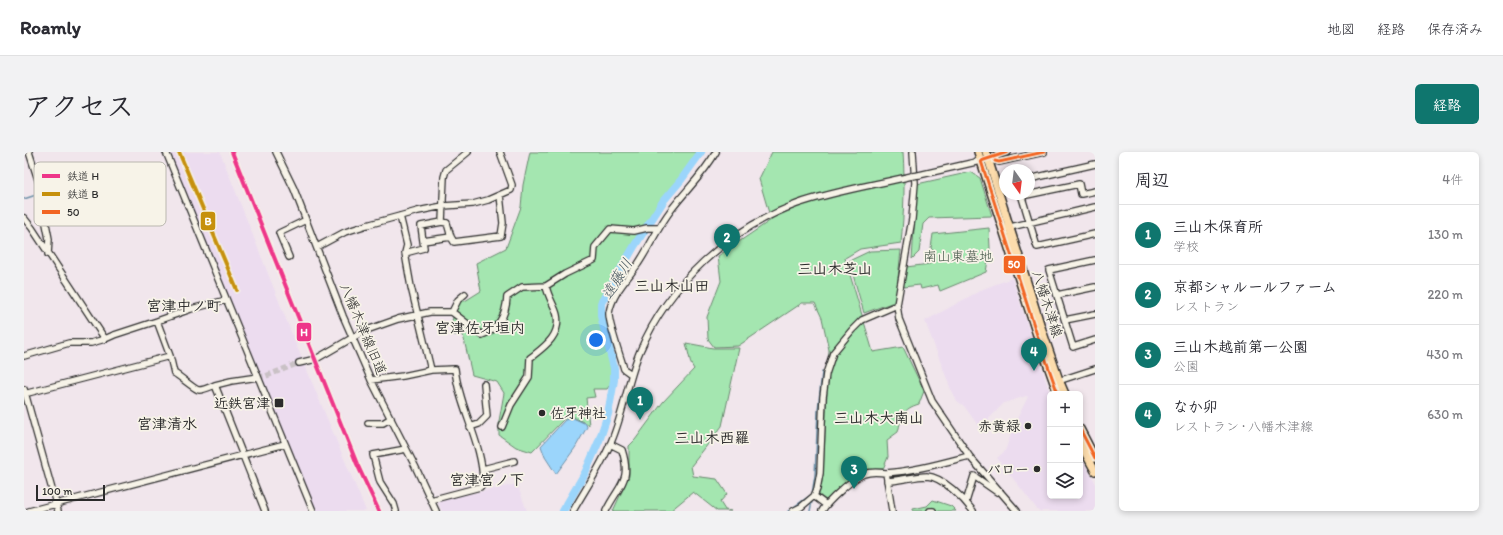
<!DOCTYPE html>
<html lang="ja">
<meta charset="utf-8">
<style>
:root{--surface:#fff;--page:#f2f2f3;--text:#2b2b33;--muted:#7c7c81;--line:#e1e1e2;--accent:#0f766e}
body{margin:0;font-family:Itim,"Klee One",sans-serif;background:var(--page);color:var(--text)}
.controls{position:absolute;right:12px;bottom:12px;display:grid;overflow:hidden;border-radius:6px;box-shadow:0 2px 6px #0003}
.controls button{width:36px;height:36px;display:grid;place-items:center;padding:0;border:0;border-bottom:1px solid var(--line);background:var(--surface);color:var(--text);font:20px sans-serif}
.compass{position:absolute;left:975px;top:12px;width:36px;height:36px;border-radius:50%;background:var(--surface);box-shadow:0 2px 6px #0003;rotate:166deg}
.scale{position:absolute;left:12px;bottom:10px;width:69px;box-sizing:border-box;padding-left:4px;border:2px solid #2b2b2b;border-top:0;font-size:11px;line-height:14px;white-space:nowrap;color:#2b2b2b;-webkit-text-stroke:3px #f7f3e8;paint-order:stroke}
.you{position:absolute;left:572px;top:188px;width:14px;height:14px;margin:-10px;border:3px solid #fff;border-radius:50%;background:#1a73e8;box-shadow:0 0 0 6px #1a73e833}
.badge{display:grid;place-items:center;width:26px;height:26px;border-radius:50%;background:var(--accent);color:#fff;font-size:13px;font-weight:700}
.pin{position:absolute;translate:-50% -33px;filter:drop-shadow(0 1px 2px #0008)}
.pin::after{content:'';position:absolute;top:21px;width:14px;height:12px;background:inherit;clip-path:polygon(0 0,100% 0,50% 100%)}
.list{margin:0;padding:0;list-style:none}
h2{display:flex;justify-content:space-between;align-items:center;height:52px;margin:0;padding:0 16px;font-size:17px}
h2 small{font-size:13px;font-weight:400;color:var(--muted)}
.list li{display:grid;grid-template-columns:26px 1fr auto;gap:12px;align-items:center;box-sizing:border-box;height:60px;padding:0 16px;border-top:1px solid var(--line)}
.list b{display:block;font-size:15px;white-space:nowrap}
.list p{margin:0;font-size:13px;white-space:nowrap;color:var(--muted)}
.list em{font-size:13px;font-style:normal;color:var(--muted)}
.icon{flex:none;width:22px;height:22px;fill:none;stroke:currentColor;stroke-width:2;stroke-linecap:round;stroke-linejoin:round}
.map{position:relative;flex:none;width:1071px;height:359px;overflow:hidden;border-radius:6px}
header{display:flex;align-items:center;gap:24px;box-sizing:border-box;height:56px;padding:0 20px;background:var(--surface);border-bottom:1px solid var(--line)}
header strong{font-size:19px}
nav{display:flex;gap:22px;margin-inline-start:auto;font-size:14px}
.intro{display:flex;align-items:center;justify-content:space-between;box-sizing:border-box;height:96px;padding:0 24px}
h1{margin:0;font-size:28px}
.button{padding:10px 18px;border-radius:6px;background:var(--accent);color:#fff;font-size:14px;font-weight:700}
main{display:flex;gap:24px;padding:0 24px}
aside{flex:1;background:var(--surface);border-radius:6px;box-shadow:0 2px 6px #0003}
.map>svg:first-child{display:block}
.built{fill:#ecdcef}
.green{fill:#a4e6b0;stroke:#68886e}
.water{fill:#9bd5fb;stroke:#6e91a8}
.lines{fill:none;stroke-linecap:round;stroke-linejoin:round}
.stream{stroke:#6e91a8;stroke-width:1.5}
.river{stroke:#9bd5fb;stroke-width:8}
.minor-tunnel{stroke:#c9c1c5;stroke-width:5.5;stroke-dasharray:5.5 3;stroke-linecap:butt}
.minor-casing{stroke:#2b2b2b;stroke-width:8}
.major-casing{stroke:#2b2b2b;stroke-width:10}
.minor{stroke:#f7f3e8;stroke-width:5.5}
.major{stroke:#fcdcac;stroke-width:7}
.minor-bridge-casing{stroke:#2b2b2b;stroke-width:8;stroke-linecap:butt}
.minor-bridge{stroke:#f7f3e8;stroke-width:5.5}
.bus-1-casing{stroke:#f7f3e8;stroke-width:6}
.bus-1{stroke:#f26522;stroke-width:3}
.rail-1-casing{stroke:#f7f3e8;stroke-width:7}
.rail-2-casing{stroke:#f7f3e8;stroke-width:7}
.rail-1{stroke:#ee3689;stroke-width:4}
.rail-2{stroke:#c6900c;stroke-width:4}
.poi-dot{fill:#2b2b2b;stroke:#f7f3e8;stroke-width:1.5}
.labels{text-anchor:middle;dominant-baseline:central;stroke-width:3.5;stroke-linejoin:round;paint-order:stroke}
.park-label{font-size:14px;fill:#495a4c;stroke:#f7f3e8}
.street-label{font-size:14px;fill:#2b2b2b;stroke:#f7f3e8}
.poi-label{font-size:14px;font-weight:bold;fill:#2b2b2b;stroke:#f7f3e8;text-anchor:end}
.neighbourhood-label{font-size:15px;font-weight:bold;fill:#2b2b2b;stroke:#f7f3e8}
.water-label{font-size:15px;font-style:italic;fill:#47565f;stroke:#f7f3e8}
.key{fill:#f7f3e8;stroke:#bab7af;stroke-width:1}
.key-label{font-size:11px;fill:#2b2b2b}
.line-badge{stroke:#f7f3e8;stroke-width:1.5}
.badge-label{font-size:11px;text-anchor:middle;font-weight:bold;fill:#fff}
</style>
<header>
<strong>Roamly</strong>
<nav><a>地図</a><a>経路</a><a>保存済み</a></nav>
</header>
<div class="intro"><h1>アクセス</h1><a class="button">経路</a></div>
<main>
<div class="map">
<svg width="1071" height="359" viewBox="0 0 1071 359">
<rect width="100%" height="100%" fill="#f1e6ec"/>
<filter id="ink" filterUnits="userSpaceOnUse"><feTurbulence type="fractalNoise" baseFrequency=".025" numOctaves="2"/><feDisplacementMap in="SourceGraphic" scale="8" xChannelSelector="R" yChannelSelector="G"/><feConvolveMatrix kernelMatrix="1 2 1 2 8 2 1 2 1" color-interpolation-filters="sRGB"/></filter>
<g filter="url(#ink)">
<path class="built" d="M 145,0 L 196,0 L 271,190 L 342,359 L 290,359 Z
M 988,126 L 1026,242 L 1026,344 L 1056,344 L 1056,303 L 1071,330 L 1071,359 L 1016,359 L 1013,357 L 973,306 L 981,299 L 991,271 L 1004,245 L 1002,244 L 980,251 L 956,276 L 940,254 L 933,249 L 929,243 L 901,169 L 959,137 Z
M 493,332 L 503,359 L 418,359 L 413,349 Z"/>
<path class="green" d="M 506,0 L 674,0 L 660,21 L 634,53 L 608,92 L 576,149 L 575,166 L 588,217 L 588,230 L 583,237 L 569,237 L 571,245 L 562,246 L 565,273 L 549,265 L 540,267 L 508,300 L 492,295 L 475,283 L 475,269 L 480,241 L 473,230 L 448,223 L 439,183 L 430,183 L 428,169 L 434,148 L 441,149 L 457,139 L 452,111 L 482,96 L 497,55 L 499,33 Z
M 748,0 L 879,0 C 881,30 880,60 877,91 L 836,97 L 821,106 L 849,200 L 879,195 L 900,239 L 895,252 C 878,257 878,264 874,280 L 863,288 L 864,305 L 859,317 L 839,318 L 802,348 L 795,343 L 799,324 L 805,198 L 798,166 L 791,151 L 778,151 L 714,194 L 690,195 L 684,187 L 683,165 L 697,129 L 694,104 L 747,68 L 735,27 Z
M 947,20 L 956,26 L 968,64 L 905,66 L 899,72 L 895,100 L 888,107 L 893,32 Z
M 965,76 L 966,96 L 962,120 L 916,139 L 914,133 L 897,137 L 896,133 L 879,135 L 882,115 L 906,112 L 909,99 L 907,96 L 909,82 Z
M 877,98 L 872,145 L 870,150 L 840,161 L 825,109 L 846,99 Z
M 662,191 L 689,196 L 715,196 L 698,274 L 667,314 L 669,324 L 693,327 L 703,342 L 696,350 L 701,358 L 707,359 L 693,359 L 669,340 L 646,359 L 589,359 L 605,324 L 605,294 L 611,288 L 639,250 L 670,217 L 667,212 Z
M 909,348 L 927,354 L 932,359 L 914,359 L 908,355 L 905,359 L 889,359 L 889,357 L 903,354 Z"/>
<path class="water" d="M 549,266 L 562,272 L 563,275 L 551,296 L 532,322 L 521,305 L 517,294 L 541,268 Z"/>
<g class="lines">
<path class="stream" d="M 10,6 L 21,37 L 19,39
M 0,47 L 15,42
M 764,359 L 788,342 L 791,323 L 794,258 L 798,220
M 786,359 L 788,349"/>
<path class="river" d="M 539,359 L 561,321 L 575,289 L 584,262 L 590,228 L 590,216 L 577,164 L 577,151 L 611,93 L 640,48 L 657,28 L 677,0"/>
<path class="minor-tunnel" d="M 234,225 L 242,224 L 275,211"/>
<defs>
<path id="minor" d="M 5,0 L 17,37 L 17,46 L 25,87 L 24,102
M 142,0 L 289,359
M 252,0 L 270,37 L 319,164 L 347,228 L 391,314 L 412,359
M 444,0 L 422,18 L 420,25 L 418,70 L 423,71 L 427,85 L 430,90 L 477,84 L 479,71 L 476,43
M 889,0 L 891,31 L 888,67 L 873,153 L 875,167 L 908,249 L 946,305 L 993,359
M 965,7 L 975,10 L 1020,0
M 895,23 L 965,7 L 973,2 L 984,0
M 1005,27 L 1071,12
M 997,42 L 1013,95 L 1071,82
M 998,44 L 1055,32 L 1057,42 L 1071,39
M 376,64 L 383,93 L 381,101 L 387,135 L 407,218
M 0,66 L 8,76 L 81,187 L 67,191 L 45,191 L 0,204
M 418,70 L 397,74 L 399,89 L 427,85
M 982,76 L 1071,55
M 293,95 L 321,80 L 343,73 L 394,59 L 419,54 L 449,52 L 464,48 L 487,38 L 488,33 L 476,0
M 381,101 L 400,96 L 399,89
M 265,105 L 255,81 L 282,68
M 1071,108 L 1025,118 L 1049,195 L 1071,188
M 1033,143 L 1071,135
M 428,160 L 434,148 L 441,142
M 1041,168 L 1071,162
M 133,169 L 167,157 L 202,148
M 81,187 L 90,183 L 133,169 L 146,204 L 150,221 C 156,224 171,238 175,238 C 180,238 186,235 191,233 L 241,359
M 275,211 L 292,207 L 340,179 L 374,167 L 406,160 L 428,160 L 458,183 C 475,177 482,163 483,145 L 498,135 L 522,134 L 541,122 L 570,108 L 571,95 L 586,77 L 610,79 L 623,76 L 635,76
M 607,222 L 600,217 C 597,206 584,170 585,161 C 588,142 603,127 614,112 C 626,94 634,75 647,58 C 663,37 679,23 692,0
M 347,228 L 379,224 L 407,218 L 431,217 C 435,256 459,291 459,331 L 456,335 L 407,348
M 1031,230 L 1071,217
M 191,233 L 207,229 L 234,225
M 0,237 L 34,359
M 0,242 L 146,204
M 344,271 L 359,271 L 367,266
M 446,275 L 455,272 L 463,264 L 460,232
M 478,275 L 487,253 L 505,225 L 506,206 C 520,195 537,184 533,163 C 531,154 524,145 522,134
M 459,317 L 490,309
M 862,321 C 890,319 918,311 945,304
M 863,329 C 876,329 890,324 903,324 C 919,325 940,347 949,359
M 790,344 L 802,353
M 942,350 L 950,324 L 973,340
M 5,359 L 261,292
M 372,359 L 370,352 L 356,330 L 349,303 L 382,297
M 549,359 C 562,336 578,313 588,288 C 600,259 604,227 616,199 C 645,131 705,77 773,52 C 810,39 850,33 888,24
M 582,359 C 595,332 608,330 598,298 L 586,292
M 769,359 L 777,355 L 790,344 L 793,337 L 796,321 L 799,245 L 802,222 L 809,201 L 828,178 L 838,168 L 873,153
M 798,359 C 803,350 830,325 840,322 C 847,319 855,320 862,321 L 868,359
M 906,359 L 909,359"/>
<path id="major" d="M 954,0 L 1012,180 L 1034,242
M 962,0 L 1018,178 L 1035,228 L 1041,242
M 1056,277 L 1071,306
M 1056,291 L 1071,319"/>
</defs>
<use href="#minor" class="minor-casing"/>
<use href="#major" class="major-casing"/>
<use href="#minor" class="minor"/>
<use href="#major" class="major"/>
<defs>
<path id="minor-bridge" d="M 888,24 L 895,23"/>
</defs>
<use href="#minor-bridge" class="minor-bridge-casing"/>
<use href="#minor-bridge" class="minor-bridge"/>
<defs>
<path id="bus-1" d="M 984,0 L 957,9 L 1012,180 L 1034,242
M 971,9 L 975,10 L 1020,0
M 1056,277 L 1071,306"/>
</defs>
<use href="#bus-1" class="bus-1-casing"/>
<use href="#bus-1" class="bus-1"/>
<defs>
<path id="rail-1" d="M 208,0 L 333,312 L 355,359"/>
<path id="rail-2" d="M 155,0 L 213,138"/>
</defs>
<use href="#rail-1" class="rail-1-casing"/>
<use href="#rail-2" class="rail-2-casing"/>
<use href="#rail-1" class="rail-1"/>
<use href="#rail-2" class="rail-2"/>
</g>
</g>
<g class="poi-dot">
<rect x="250" y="246" width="10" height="10" rx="2"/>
<circle cx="518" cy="261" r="4"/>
<circle cx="1004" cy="274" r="4"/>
<circle cx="1013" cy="317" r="4"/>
</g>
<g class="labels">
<g class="park-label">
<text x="934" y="104">南山東墓地</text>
</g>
<g class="street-label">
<text transform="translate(1023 152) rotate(72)">八幡木津線</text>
<text transform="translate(339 177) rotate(67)">八幡木津線旧道</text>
</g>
<g class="poi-label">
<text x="246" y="251">近鉄宮津</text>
<text x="526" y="261" text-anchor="start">佐牙神社</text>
<text x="996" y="274">赤黄緑</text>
<text x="1005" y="317">バロー</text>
</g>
<g class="neighbourhood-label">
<text x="811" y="117">三山木芝山</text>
<text x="648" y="134">三山木山田</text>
<text x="160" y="154">宮津中ノ町</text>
<text x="456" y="176">宮津佐牙垣内</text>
<text x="855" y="266">三山木大南山</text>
<text x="143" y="272">宮津清水</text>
<text x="688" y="286">三山木西羅</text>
<text x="463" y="328">宮津宮ノ下</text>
</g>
<g class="water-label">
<text transform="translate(593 127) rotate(-59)">遠藤川</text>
</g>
</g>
<rect x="10" y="10" width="132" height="64" rx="6" class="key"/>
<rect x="18" y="22" width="18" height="4" fill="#ee3689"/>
<rect x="18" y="40" width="18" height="4" fill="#c6900c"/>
<rect x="18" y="58" width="18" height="4" fill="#f26522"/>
<g class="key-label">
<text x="43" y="28">鉄道 H</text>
<text x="43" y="46">鉄道 B</text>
<text x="43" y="64">50</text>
</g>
<g class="line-badge">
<rect x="176" y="59" width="16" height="20" rx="4" fill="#c6900c"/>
<rect x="979" y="103" width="23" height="19" rx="4" fill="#f26522"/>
<rect x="272" y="170" width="16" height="20" rx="4" fill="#ee3689"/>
</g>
<g class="badge-label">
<text x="184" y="73">B</text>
<text x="990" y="116">50</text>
<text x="280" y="184">H</text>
</g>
</svg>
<div class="controls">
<button>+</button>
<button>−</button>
<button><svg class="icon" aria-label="layers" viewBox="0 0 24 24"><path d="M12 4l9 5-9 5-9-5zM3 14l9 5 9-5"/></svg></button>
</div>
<svg class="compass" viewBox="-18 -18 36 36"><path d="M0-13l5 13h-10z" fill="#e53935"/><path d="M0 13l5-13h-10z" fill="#7c7c81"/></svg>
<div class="scale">100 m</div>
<div class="you"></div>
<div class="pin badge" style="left:616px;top:268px">1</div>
<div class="pin badge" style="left:703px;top:105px">2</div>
<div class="pin badge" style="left:830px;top:337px">3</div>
<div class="pin badge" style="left:1010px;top:219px">4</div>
</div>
<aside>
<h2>周辺<small>4件</small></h2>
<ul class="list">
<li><span class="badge">1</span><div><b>三山木保育所</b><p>学校</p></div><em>130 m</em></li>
<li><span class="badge">2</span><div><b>京都シャルールファーム</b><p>レストラン</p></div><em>220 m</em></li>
<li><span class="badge">3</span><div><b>三山木越前第一公園</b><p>公園</p></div><em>430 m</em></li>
<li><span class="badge">4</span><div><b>なか卯</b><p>レストラン · 八幡木津線</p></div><em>630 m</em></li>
</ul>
</aside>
</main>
